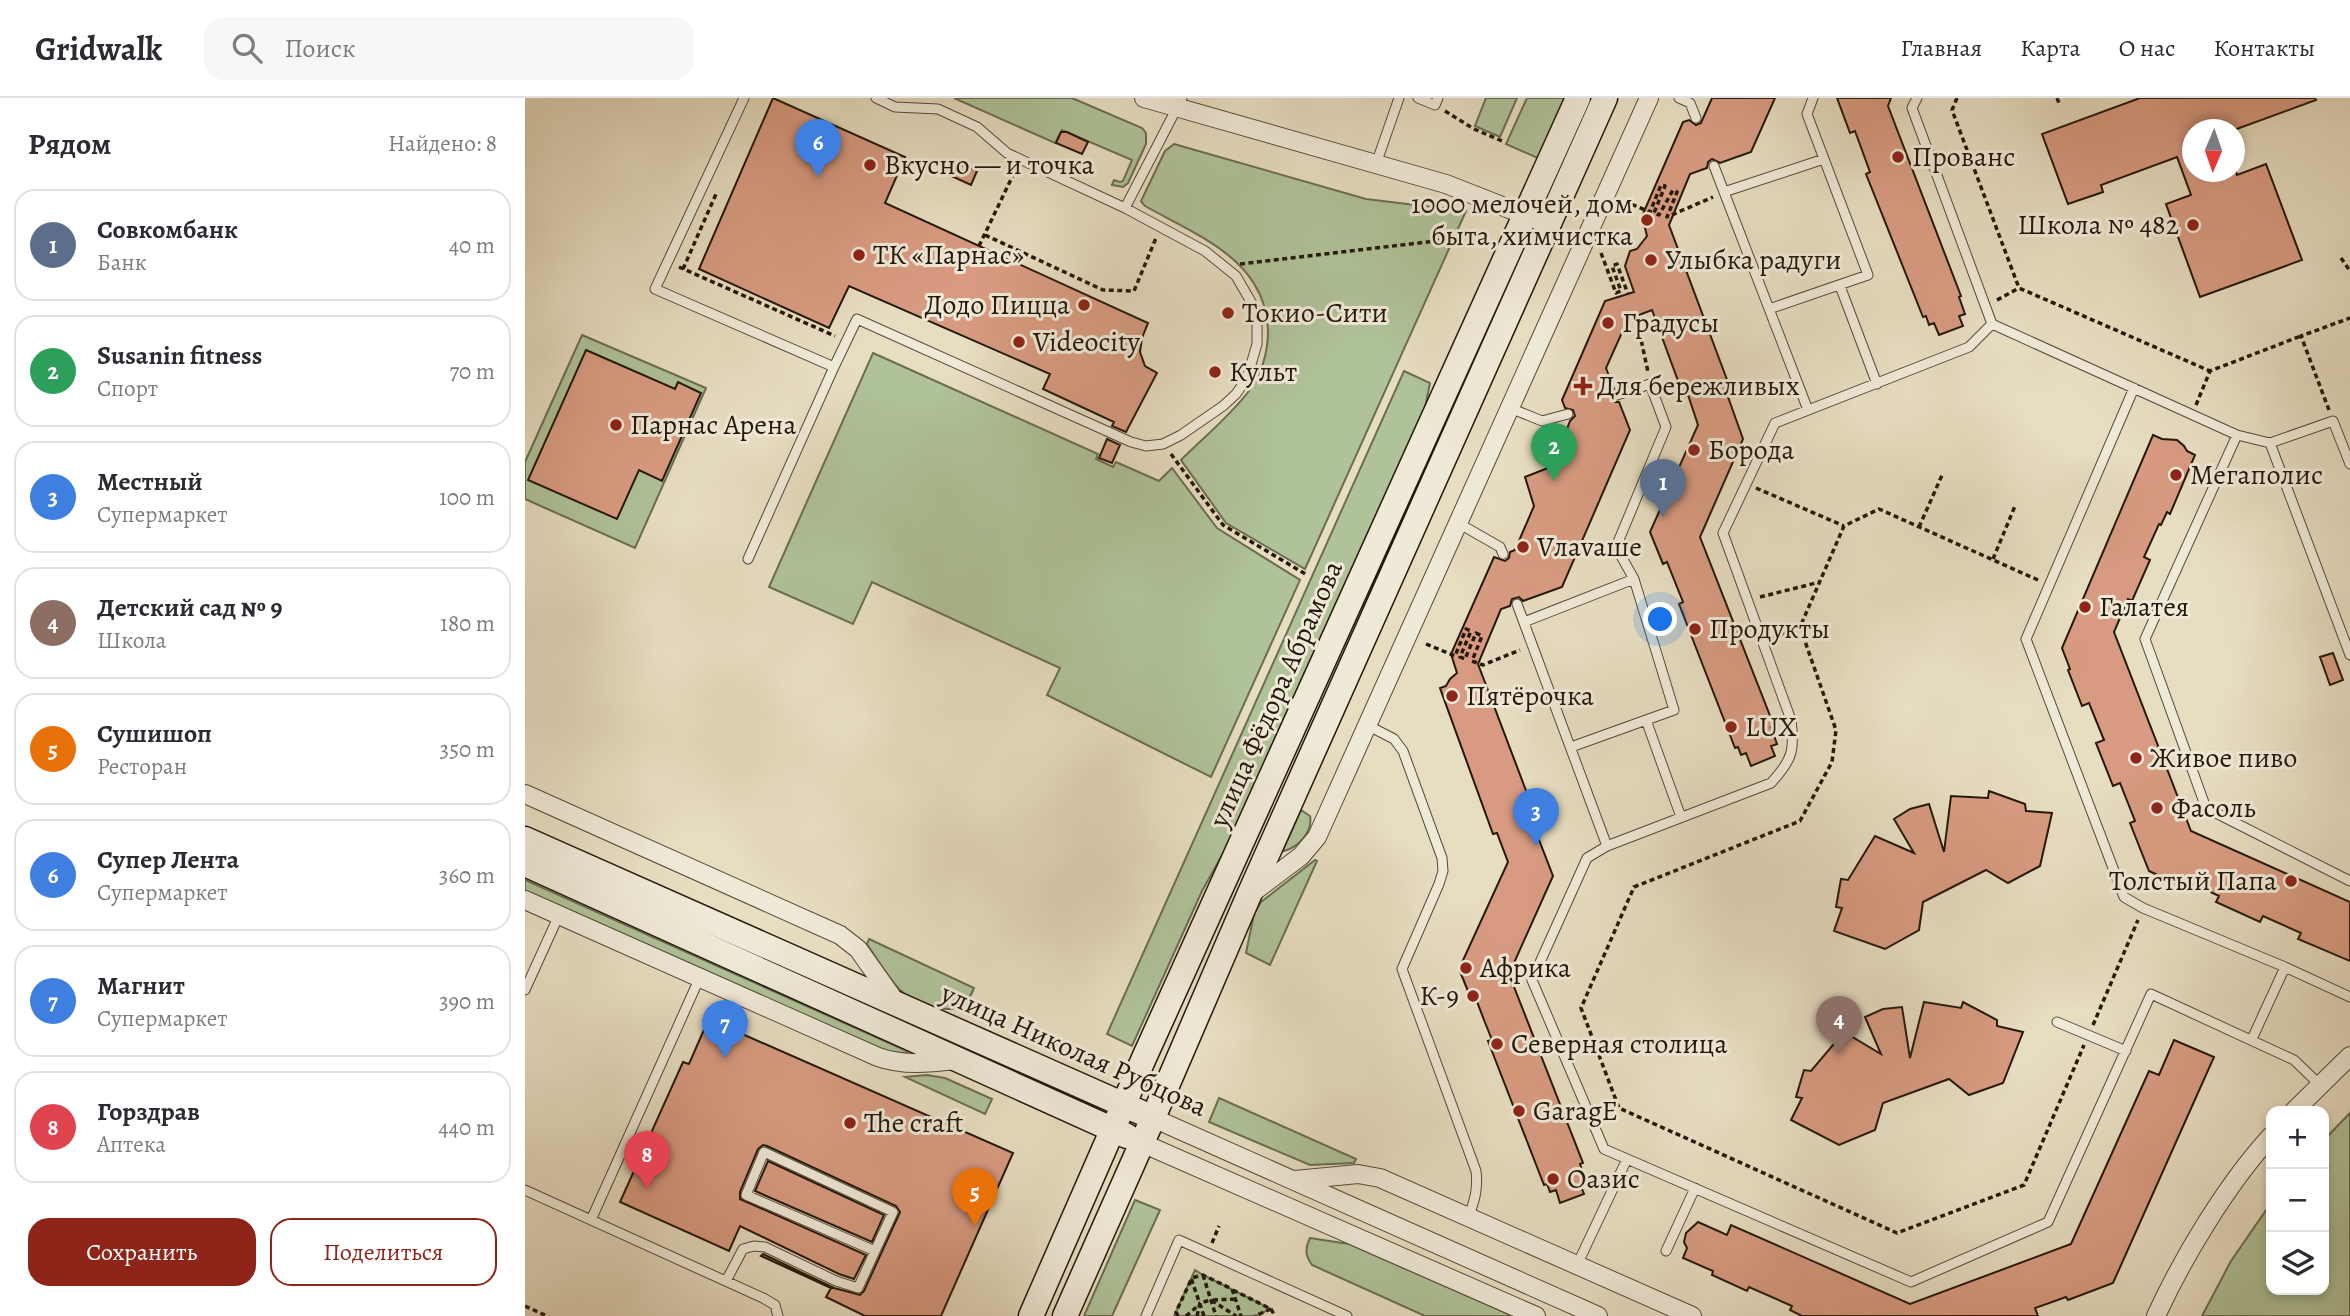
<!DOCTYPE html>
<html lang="ru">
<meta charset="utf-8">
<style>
:root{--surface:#fff;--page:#f7f7f7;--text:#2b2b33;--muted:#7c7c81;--line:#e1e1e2;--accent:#8f2418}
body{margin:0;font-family:Alegreya,serif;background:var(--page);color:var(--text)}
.controls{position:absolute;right:21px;bottom:21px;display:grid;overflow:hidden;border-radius:14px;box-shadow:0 4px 10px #0003}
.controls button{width:63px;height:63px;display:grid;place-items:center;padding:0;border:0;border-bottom:2px solid var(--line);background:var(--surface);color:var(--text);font:35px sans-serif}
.compass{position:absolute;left:1657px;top:21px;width:63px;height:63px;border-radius:50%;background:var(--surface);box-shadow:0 4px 10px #0003;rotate:182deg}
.you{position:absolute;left:1136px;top:522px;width:24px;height:24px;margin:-18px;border:5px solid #fff;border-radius:50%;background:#1a73e8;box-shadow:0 0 0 10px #1a73e833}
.badge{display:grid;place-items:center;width:46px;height:46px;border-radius:50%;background:var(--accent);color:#fff;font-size:23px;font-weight:700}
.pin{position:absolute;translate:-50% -58px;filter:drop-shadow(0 2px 4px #0008)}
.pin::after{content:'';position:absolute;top:37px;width:24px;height:21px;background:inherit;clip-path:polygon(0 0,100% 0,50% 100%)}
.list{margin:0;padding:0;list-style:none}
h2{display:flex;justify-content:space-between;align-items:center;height:91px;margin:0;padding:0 28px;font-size:30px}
h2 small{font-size:23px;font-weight:400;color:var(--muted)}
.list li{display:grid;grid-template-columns:46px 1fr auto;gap:21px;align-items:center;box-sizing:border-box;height:112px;margin:0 14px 14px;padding:0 14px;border:2px solid var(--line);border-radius:21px}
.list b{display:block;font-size:26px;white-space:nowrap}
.list p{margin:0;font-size:23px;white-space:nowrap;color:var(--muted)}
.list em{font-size:23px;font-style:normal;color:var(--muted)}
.actions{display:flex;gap:14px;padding:21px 28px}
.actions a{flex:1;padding:16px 0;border:2px solid var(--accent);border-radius:21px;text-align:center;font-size:24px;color:var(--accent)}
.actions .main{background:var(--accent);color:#fff}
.icon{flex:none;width:38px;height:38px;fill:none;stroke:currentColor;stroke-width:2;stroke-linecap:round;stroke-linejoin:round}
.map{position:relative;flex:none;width:1825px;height:1218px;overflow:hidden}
header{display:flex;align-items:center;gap:42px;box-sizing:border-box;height:98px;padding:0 35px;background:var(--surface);border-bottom:2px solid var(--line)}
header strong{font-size:33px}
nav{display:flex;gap:38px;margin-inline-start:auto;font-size:24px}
.search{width:490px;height:63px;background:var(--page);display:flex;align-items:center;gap:18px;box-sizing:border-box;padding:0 24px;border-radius:21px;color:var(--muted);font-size:26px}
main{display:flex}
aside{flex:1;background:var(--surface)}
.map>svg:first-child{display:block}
.green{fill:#afc298;stroke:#6a6d52;stroke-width:2}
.building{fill:#d89b81;stroke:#24180b;stroke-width:2}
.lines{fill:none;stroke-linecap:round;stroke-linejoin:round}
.lane-casing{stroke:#554938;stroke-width:11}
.street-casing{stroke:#554938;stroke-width:20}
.secondary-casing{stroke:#24180b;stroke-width:27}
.path{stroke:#24180b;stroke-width:3.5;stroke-dasharray:5 3.5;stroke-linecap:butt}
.lane{stroke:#efe9d7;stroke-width:9}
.street{stroke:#efe9d7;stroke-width:18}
.secondary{stroke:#efe9d7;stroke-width:24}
.poi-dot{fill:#8f2418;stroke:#efe9d7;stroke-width:2.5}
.labels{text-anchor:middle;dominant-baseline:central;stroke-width:6;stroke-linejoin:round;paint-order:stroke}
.poi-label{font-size:28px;fill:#24180b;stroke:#efe9d7;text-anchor:start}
.street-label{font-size:28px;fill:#24180b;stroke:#efe9d7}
</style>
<header>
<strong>Gridwalk</strong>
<div class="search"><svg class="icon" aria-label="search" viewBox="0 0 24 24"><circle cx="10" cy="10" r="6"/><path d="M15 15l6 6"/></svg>Поиск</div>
<nav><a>Главная</a><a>Карта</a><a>О нас</a><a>Контакты</a></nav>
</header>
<main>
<aside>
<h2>Рядом<small>Найдено: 8</small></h2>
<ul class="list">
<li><span class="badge" style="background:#5c6f8a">1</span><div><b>Совкомбанк</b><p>Банк</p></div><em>40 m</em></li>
<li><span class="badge" style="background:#2e9e5b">2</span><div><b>Susanin fitness</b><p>Спорт</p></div><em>70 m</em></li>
<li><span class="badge" style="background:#3f7fe0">3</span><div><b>Местный</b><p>Супермаркет</p></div><em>100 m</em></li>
<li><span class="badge" style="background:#8d6e63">4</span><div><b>Детский сад № 9</b><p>Школа</p></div><em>180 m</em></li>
<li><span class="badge" style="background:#e8710a">5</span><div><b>Сушишоп</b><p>Ресторан</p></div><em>350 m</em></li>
<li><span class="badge" style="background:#3f7fe0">6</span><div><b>Супер Лента</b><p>Супермаркет</p></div><em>360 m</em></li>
<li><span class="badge" style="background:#3f7fe0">7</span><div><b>Магнит</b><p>Супермаркет</p></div><em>390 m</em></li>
<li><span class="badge" style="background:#e0444e">8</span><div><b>Горздрав</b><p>Аптека</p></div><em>440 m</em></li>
</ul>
<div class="actions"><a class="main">Сохранить</a><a>Поделиться</a></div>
</aside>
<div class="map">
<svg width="1825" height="1218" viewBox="0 0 1825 1218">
<rect width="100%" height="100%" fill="#e7ddc1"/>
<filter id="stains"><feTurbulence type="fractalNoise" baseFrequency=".00286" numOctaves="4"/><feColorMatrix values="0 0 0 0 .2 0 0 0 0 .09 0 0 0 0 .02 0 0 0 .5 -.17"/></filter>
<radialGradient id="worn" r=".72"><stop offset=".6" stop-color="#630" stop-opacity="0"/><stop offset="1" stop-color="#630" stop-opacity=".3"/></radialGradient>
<path class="green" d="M 429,0 L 547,0 L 617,30 L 621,35 L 621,46 L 603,85 L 598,89 L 587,87 L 589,82 L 595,84 L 598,83 L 607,62 L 537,32 L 530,45 Z
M 961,0 L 992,0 L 975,39 L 950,28 Z
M 1002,0 L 1043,0 L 1015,61 L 981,46 Z
M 649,46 L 841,101 L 941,113 L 780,471 L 701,425 L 656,362 C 678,340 705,318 724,293 C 736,276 743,255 743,233 C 741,162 673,138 620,108 L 616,103 L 640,53 Z
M 57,237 L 181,290 L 110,450 L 0,401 L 0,364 Z
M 348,255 L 573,356 L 571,361 L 588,369 L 591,364 L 634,383 L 647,370 L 692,430 L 775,482 L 686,679 L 522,597 L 535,570 L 347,484 L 328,526 L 244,489 Z
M 879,273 L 905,285 L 897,325 L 723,711 L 677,793 L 607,948 L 582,936 Z
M 776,712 L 785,718 C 788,733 774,749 759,753 L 759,750 Z
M 790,762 L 792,763 L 745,867 L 721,855 L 729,816 L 736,804 Z
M 0,782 L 382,953 L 381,956 L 367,955 L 352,950 L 0,793 Z
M 344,841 L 449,890 C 446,897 443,904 436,908 C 420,917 386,903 374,891 C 362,878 352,861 342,846 Z
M 402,977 L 420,980 L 467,1001 L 460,1016 L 380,979 Z
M 694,1000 L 831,1061 L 829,1065 L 785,1067 L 684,1024 Z
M 1825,1015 L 1825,1218 L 1677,1218 L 1706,1163 L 1746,1105 L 1746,1192 L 1799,1192 L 1799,1042 Z
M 610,1102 L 635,1112 L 587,1218 L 559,1218 Z
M 785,1140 L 824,1146 L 988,1218 L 900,1218 L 787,1167 C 780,1157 780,1151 785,1140 Z
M 670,1172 L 678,1177 L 746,1211 L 730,1218 L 649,1218 Z"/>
<path class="building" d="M 248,0 L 380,59 L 360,105 L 623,225 L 617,240 L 615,254 L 620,268 L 632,275 L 601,334 L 587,328 L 589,324 L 518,291 L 525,276 L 324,188 L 304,230 L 174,171 Z
M 1187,0 L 1250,0 L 1226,54 L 1195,65 L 1187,61 L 1183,64 L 1182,70 L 1165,76 L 1144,127 L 1207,295 L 1202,296 L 1218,341 L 1175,439 L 1249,628 L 1246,629 L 1252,646 L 1246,648 L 1250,658 L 1226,668 L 1221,655 L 1216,657 L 1213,649 L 1210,650 L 1154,506 L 1158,504 L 1142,464 L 1138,466 L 1125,434 L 1173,327 L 1163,297 L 1159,299 L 1127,212 L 1103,221 L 1081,270 L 1089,291 L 1085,295 L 1086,300 L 1090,304 L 1094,304 L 1105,332 L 1037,489 L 998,503 L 994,499 L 987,501 L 985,508 L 976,511 L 953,566 L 1016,732 L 1011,734 L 1028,778 L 984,876 L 1058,1065 L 1055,1066 L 1061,1083 L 1055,1086 L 1059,1096 L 1035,1105 L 1031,1092 L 1025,1094 L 1022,1086 L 1019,1087 L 963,943 L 967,942 L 959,922 L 951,901 L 947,903 L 934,871 L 983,764 L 972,735 L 968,736 L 915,590 L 921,588 L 925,581 L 932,575 L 926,556 L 969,459 L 980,463 L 984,460 L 985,454 L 990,452 L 1009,408 L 1000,379 L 1028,368 L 1045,323 L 1050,318 L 1048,312 L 1040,310 L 1037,302 L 1080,203 L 1109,194 L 1100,168 L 1105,153 L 1112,151 L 1122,138 L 1117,118 L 1158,24 L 1164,22 L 1171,27 L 1176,25 Z
M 1312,0 L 1366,0 L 1363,8 L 1436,198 L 1434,199 L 1440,216 L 1434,218 L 1438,228 L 1414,237 L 1409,225 L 1404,227 L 1401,218 L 1398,219 L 1341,76 L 1345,74 L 1330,33 L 1325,35 Z
M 1615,0 L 1790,0 L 1791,2 L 1709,32 L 1668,32 L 1668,74 L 1711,74 L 1712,77 L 1741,66 L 1777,162 L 1675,199 L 1641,106 L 1666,97 L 1652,59 L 1576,87 L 1578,94 L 1543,106 L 1517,36 Z
M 536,34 L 542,34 L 563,44 L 557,56 L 531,45 Z
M 428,63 L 452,73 L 446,87 L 422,76 Z
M 61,252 L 150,291 L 153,284 L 176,295 L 137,383 L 114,372 L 92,421 L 3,382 Z
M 1628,337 L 1637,341 L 1652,342 L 1659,348 L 1662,353 L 1670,357 L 1645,416 L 1642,414 L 1636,427 L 1634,426 L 1619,459 L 1625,462 L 1607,503 L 1603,501 L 1589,534 L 1666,733 L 1825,804 L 1825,863 L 1773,841 L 1776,835 L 1738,818 L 1735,824 L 1691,804 L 1694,798 L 1667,785 L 1665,788 L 1657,785 L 1656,788 L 1624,773 L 1605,725 L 1610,723 L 1595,685 L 1588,688 L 1571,645 L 1579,642 L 1564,605 L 1557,608 L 1543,572 L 1545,571 L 1537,550 Z
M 582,341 L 595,347 L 587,365 L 574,360 Z
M 1808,555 L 1818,582 L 1805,587 L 1795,559 Z
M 1464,693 L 1500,706 L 1501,713 L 1527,715 L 1515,768 L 1483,785 L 1461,772 L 1398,804 L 1394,832 L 1360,851 L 1309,833 L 1317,810 L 1311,809 L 1316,781 L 1323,782 L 1350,738 L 1389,755 L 1369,721 L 1385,711 L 1404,706 L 1419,754 L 1426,698 L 1463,700 Z
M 1399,904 L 1436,910 L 1438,904 L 1472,922 L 1472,928 L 1498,934 L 1478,985 L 1444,997 L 1424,981 L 1358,1005 L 1350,1032 L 1314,1047 L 1266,1022 L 1277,1000 L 1271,999 L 1279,972 L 1286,973 L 1319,934 L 1356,956 L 1340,919 L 1358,911 L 1377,909 L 1385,960 Z
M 190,924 L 488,1055 L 416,1218 L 340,1218 L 301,1199 L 306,1190 L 236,1158 L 238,1156 L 309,1190 L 335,1197 L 339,1193 L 375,1114 L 371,1108 L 242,1048 L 238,1047 L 233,1051 L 215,1094 L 215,1101 L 341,1157 L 329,1181 L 314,1176 L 215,1128 L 204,1153 L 95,1104 L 158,964 L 164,966 L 181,927 Z
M 1649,942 L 1689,959 L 1588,1185 L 1543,1202 L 1541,1199 L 1510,1210 L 1513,1218 L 1277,1218 L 1265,1212 L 1267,1208 L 1224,1189 L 1222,1193 L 1187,1177 L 1188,1173 L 1158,1160 L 1162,1150 L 1159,1144 L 1161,1135 L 1173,1124 L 1202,1137 L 1206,1127 L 1385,1206 L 1546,1146 L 1624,973 L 1634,977 Z
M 243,1063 L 359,1117 L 347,1144 L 230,1093 Z"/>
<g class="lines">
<defs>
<path id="lane" d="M 219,0 L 130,191 L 309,269 L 332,221 L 606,344 L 621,348 L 638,346 L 656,337 L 698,308 L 711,296 L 722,280 L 732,246 L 732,228 L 729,209 L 711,178 L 680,153 L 600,110 L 482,55 L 452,29 L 413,11 L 370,9 L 351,0
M 893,0 L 910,7 L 913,0
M 1154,0 L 1165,5 L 1171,20
M 1392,0 L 1387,10 L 1467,226 L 1712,337 L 1745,345
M 851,66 L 874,0
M 1189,68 L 1283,312
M 1199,94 L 1299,61
M 600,110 L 657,0
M 1315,188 L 1352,286
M 1244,211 L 1343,177 L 1282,16 L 1288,0
M 1467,226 L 1444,249 L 1250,325 L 1198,435 L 1266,622 C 1270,653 1267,662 1246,685 L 1082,748 L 1062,760 L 1007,882 L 1079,1051 L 1386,1184 L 1523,1124 L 1626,896 L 1769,962 L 1794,986
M 1609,290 L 1501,541 L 1599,799 L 1618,810 L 1760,869 L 1825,899
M 985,310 L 1017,323 L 1043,316
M 1712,337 L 1620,541 L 1681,710 L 1825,783
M 1825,366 L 1808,323 L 1745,345 L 1825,557
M 933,425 L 975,449 L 978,456
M 223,461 L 309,269
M 992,506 L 1082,748
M 999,524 L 1109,481
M 1121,622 L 1156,719
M 842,627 L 869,641 L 878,653 L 917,760 L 918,773 L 914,786 L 877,871 L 951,1073 C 953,1090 950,1103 943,1119
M 1046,649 L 1149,612 L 1109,481 L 1091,449 L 1141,329 L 1125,286 L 1092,297
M 0,892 L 34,817
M 1532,924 L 1601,953
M 1727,941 L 1760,869
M 0,1092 L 238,1200 L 250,1207 L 253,1218
M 66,1122 L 175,879
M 1141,1153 L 1170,1090
M 1052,1167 L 1102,1061
M 201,1183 L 218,1151 L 229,1148 L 240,1149 L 311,1183 L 333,1190 L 368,1114 L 239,1054 L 221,1097 L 350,1153
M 621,1218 L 654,1142 L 822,1218"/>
<path id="street" d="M 619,0 L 921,86 L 1010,121
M 0,696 L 315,837 L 333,851 L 372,906
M 727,795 L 776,758 L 792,739 L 1124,0
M 0,802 L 353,959 C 378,968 405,965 431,962
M 1769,1013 L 1825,958
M 628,1020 L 1073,1218
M 617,1045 L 1011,1218
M 770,1082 L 833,1076 L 855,1080 L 1167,1218
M 1631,1218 C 1658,1159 1702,1086 1746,1038"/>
<path id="secondary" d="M 0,741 L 615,1014
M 0,766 L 602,1038
M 506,1218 L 619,960 L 1053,0
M 540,1218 L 628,1020 L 724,797 L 1080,0"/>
</defs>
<use href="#lane" class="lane-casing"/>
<use href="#street" class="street-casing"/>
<use href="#secondary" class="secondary-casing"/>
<path class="path" d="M 1432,0 L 1427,12 L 1494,190 L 1685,273
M 1532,0 L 1534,5
M 920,13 L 949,31 L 977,43
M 1099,103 L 1125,114 L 1136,87 L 1140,88 L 1129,115 L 1134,117 L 1148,92 L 1152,94 L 1142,119 L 1188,99
M 460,137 L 578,192 L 609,193 L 631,140
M 454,148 L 490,73
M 1076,155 L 1091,195 L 1096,193 L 1087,168 L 1092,166 L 1103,196
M 1816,160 L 1825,173
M 715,166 L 936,140
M 154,169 L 310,238
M 158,171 L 191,96
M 1472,202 L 1494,190
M 1111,218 L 1123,274
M 1671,307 L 1685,273 L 1776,238
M 1804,312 L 1776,238 L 1825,220
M 646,356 L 698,427 L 782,477
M 1231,390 L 1319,428
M 1394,429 L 1418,375
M 1468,461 L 1490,408
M 1513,482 L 1354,411 L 1319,428 L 1275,529 L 1311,632 L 1307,664 L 1275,723 L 1109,789 L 1056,910 L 1094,1010 L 1372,1135 L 1499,1087 L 1559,947
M 1235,499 L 1295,484
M 1248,540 L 1275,529
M 901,546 L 930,558 L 941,531 L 946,533 L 935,559 L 940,561 L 951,535 L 957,538 L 947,563 L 958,567 L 995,552
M 1568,927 L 1613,822
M 687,1145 L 694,1128
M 678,1177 L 691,1218
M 708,1192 L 746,1211 L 730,1218
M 688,1202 L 710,1201
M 0,1208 L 22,1218
M 746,1211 L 750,1218
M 653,1218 L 651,1214 L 666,1182
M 661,1218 L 674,1207
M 672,1218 L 675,1205 L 686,1202 L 711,1218
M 679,1218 L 666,1180 L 678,1177 L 707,1191 L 716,1218"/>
<use href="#lane" class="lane"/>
<use href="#street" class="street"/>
<use href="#secondary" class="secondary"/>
</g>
<g class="poi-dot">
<circle cx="1373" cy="59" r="7"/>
<circle cx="345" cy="67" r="7"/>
<circle cx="1122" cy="122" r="7"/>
<circle cx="1668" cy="127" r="7"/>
<circle cx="334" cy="157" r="7"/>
<circle cx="1126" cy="162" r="7"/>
<circle cx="559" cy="207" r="7"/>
<circle cx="703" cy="215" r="7"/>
<circle cx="1083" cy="225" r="7"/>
<circle cx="494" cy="244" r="7"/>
<circle cx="690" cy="274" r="7"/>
<path d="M1054.5 277.5h7v7h7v7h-7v7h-7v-7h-7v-7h7z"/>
<circle cx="91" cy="327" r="7"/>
<circle cx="1169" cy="352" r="7"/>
<circle cx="1651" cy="377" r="7"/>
<circle cx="998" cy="449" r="7"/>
<circle cx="1560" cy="509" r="7"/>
<circle cx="1170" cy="531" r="7"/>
<circle cx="927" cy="598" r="7"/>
<circle cx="1206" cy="629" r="7"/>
<circle cx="1611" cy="660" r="7"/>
<circle cx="1632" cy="710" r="7"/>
<circle cx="1766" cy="783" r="7"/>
<circle cx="941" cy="870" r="7"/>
<circle cx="948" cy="898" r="7"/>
<circle cx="972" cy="946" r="7"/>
<circle cx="994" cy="1013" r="7"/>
<circle cx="325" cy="1025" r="7"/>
<circle cx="1028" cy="1081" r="7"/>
</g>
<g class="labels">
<g class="poi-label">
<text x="1387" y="59">Прованс</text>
<text x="359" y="67">Вкусно — и точка</text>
<text x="1108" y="106" text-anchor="end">1000 мелочей, дом<tspan x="1108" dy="32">быта, химчистка</tspan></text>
<text x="1654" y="127" text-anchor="end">Школа № 482</text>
<text x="348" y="157">ТК «Парнас»</text>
<text x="1140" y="162">Улыбка радуги</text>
<text x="545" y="207" text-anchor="end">Додо Пицца</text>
<text x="717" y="215">Токио-Сити</text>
<text x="1097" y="225">Градусы</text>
<text x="508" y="244">Videocity</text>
<text x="704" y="274">Культ</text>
<text x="1072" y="288">Для бережливых</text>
<text x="105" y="327">Парнас Арена</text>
<text x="1183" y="352">Борода</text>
<text x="1665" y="377">Мегаполис</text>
<text x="1012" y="449">Vлаvаше</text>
<text x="1574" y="509">Галатея</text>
<text x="1184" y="531">Продукты</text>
<text x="941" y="598">Пятёрочка</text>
<text x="1220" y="629">LUX</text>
<text x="1625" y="660">Живое пиво</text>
<text x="1646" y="710">Фасоль</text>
<text x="1752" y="783" text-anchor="end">Толстый Папа</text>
<text x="955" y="870">Африка</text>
<text x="934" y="898" text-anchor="end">К-9</text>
<text x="986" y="946">Северная столица</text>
<text x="1008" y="1013">GaragE</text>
<text x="339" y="1025">The craft</text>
<text x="1042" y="1081">Оазис</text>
</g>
<g class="street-label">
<text transform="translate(751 596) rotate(-66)">улица Фёдора Абрамова</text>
<text transform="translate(549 952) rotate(24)">улица Николая Рубцова</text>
</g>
</g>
<rect width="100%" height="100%" filter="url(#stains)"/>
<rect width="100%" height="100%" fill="url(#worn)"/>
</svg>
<div class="controls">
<button>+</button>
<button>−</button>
<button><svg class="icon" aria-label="layers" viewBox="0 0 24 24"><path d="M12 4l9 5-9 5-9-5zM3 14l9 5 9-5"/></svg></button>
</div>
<svg class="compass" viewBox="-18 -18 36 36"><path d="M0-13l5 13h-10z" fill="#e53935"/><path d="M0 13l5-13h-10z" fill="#7c7c81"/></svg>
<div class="you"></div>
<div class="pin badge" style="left:1138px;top:419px;background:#5c6f8a">1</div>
<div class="pin badge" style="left:1029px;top:383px;background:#2e9e5b">2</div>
<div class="pin badge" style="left:1011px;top:748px;background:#3f7fe0">3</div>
<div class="pin badge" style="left:1314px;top:956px;background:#8d6e63">4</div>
<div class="pin badge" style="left:450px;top:1128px;background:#e8710a">5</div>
<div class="pin badge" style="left:293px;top:79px;background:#3f7fe0">6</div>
<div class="pin badge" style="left:200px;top:960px;background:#3f7fe0">7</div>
<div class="pin badge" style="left:122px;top:1091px;background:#e0444e">8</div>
</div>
</main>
